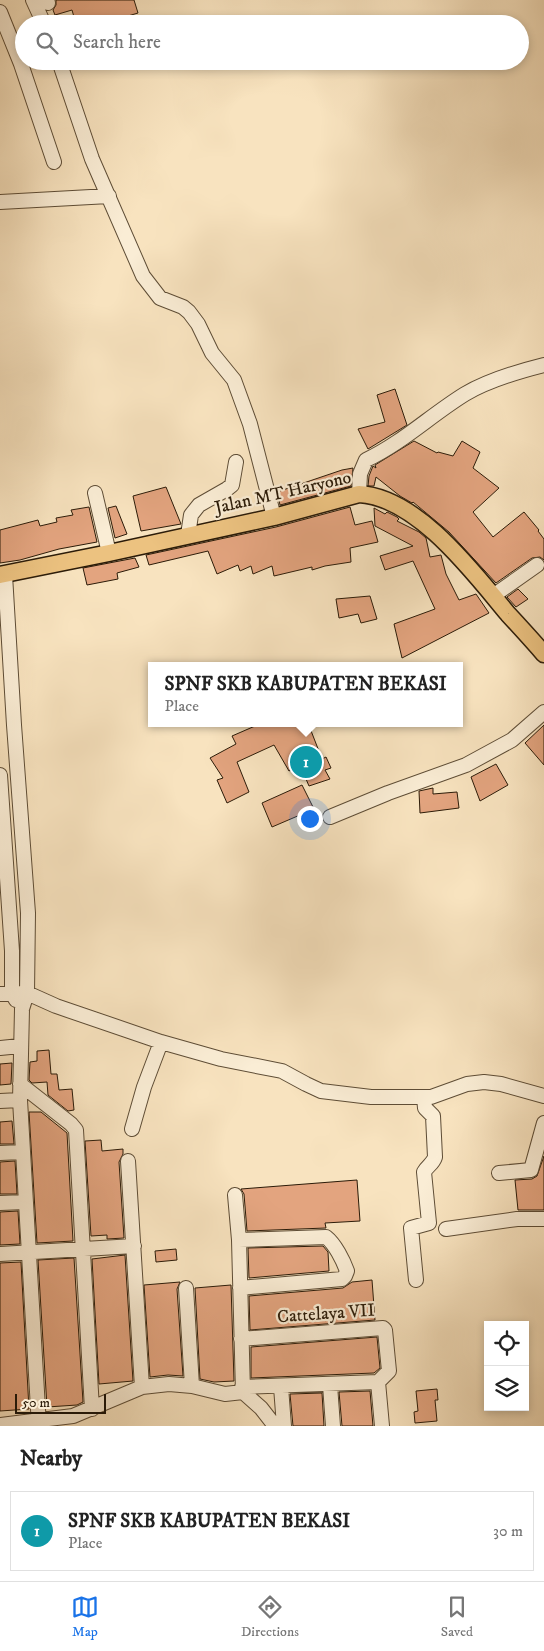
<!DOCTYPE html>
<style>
:root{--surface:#fff;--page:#f6f6f6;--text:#222;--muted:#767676;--line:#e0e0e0;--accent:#1a73e8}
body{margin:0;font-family:"IM FELL DW Pica",serif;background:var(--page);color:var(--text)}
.controls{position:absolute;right:15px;bottom:15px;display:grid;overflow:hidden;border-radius:0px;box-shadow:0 2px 8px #0003}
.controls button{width:45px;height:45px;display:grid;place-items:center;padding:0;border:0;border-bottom:1px solid var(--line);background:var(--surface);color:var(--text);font:25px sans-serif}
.scale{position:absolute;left:15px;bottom:12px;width:91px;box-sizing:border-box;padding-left:5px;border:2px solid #2b1b08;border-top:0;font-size:14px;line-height:18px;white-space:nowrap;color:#2b1b08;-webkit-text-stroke:4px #faedd5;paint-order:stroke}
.you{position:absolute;left:309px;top:818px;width:18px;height:18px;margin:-12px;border:4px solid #fff;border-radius:50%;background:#1a73e8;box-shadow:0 0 0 8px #1a73e833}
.badge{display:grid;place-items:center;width:32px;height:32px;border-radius:50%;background:var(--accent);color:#fff;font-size:16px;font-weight:700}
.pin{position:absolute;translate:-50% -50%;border:2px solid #fff;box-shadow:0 1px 5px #0006}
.popup{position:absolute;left:148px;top:662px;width:315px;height:65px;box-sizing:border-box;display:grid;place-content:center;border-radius:0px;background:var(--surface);filter:drop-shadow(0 1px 4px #0005);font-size:16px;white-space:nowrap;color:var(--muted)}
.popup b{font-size:19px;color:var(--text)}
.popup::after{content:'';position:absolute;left:50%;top:100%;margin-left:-10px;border:10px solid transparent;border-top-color:var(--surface)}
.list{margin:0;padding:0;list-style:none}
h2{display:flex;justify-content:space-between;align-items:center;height:65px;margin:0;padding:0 20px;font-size:21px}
h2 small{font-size:16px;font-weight:400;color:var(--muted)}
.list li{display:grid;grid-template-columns:32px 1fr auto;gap:15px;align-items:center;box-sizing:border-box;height:80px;margin:0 10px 10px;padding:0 10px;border:1px solid var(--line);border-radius:0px}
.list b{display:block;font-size:19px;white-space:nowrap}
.list p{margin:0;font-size:16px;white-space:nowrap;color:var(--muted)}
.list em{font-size:16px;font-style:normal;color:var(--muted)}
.icon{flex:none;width:28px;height:28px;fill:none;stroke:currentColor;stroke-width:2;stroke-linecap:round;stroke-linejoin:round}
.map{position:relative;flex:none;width:544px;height:1426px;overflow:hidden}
.search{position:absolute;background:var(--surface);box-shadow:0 2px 8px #0003;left:15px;right:15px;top:15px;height:55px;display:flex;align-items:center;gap:12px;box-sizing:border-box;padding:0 18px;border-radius:28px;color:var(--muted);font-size:19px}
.sheet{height:155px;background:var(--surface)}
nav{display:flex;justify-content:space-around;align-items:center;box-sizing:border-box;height:70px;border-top:1px solid var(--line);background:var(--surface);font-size:14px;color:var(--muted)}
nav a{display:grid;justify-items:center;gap:2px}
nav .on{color:var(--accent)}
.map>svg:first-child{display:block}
.building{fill:#e3a47f;stroke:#2b1b08}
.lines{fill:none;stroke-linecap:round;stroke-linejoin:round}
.minor-casing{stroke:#5e4d36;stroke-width:16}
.major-casing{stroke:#2b1b08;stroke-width:19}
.minor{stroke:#faedd5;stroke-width:14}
.major{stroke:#ecc280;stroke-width:16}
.labels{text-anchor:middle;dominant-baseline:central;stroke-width:4.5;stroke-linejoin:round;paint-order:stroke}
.street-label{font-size:18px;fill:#2b1b08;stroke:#faedd5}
</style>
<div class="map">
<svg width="544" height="1426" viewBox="0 0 544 1426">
<rect width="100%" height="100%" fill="#f8e3bf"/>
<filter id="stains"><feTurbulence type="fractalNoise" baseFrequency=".004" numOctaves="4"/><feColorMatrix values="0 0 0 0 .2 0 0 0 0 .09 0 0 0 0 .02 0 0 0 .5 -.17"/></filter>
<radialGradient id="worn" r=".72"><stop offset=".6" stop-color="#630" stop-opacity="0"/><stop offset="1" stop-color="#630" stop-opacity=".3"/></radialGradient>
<path class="building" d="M 56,0 L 134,0 L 138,13 L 128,16 L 130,24 L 76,24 L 72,10 L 55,15 L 53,10 L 56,5 Z
M 395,389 L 407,425 L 368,449 L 358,429 L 385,422 L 377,395 Z
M 414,441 L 437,453 L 438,452 L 453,456 L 462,441 L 480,452 L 473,468 L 499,488 L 473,512 L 493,537 L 524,512 L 539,530 L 538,531 L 544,539 L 544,560 L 540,557 L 532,558 L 496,583 L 449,532 L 413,502 L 412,503 L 400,496 L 376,477 L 374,486 L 368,486 L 369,476 L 373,466 L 376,468 L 375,465 Z
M 353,468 L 351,486 L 280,505 L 277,492 L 342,470 Z
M 166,487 L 181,524 L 141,531 L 133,496 Z
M 116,506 L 127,534 L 115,538 L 108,508 Z
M 89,507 L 97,542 L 59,549 L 20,560 L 0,563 L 0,530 L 38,520 L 40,526 L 57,522 L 56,518 L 73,515 L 71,510 Z
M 350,507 L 355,525 L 372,521 L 378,542 L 350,548 L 351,562 L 325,566 L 312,570 L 312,567 L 274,576 L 272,566 L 253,574 L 251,566 L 240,571 L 238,565 L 217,574 L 208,551 L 149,565 L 146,555 L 276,527 Z
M 374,508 L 385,514 L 387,512 L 397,517 L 399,519 L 397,521 L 419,532 L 426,538 L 430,557 L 441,555 L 446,574 L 459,600 L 476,594 L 489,613 L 402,658 L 394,624 L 435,609 L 413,561 L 385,570 L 380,556 L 413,546 L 375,526 Z
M 135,558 L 139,567 L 117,573 L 118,579 L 87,585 L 83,568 Z
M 518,589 L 528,599 L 516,607 L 507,597 Z
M 370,596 L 377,619 L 361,623 L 358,614 L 339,618 L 336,599 Z
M 262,723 L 308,723 L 322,759 L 326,757 L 331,768 L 325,770 L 330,779 L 309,786 L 300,765 L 289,771 L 274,745 L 237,762 L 249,792 L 227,803 L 217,780 L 223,778 L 210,758 L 236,744 L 232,736 Z
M 544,725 L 544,765 L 525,743 Z
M 496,764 L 508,785 L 480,801 L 471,777 Z
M 302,785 L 314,809 L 272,827 L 262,803 Z
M 433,788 L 433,794 L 457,792 L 459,808 L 420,813 L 419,791 Z
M 49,1050 L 51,1074 L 57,1074 L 59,1090 L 72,1089 L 74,1110 L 68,1111 L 48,1095 L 47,1082 L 32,1083 L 29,1080 L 30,1062 L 37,1061 L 37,1051 Z
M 12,1063 L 11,1084 L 0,1085 L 0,1064 Z
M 29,1112 L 41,1112 L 67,1133 L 73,1241 L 37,1243 Z
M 12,1121 L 14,1144 L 0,1144 L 0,1122 Z
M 101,1140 L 102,1151 L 123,1149 L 123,1154 L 119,1162 L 124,1238 L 107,1239 L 107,1235 L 91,1236 L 85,1141 Z
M 544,1156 L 544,1210 L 518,1210 L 515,1180 L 532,1179 L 537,1176 Z
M 15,1161 L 17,1194 L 0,1194 L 0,1162 Z
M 357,1180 L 360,1221 L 325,1223 L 326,1228 L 247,1231 L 244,1194 L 241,1189 Z
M 18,1211 L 20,1244 L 0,1245 L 0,1212 Z
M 323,1246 L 328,1252 L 329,1271 L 249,1278 L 248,1248 Z
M 176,1249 L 177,1260 L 156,1262 L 155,1251 Z
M 125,1255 L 133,1381 L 99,1384 L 92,1259 Z
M 74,1258 L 83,1402 L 77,1405 L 47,1407 L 38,1260 Z
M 21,1262 L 29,1409 L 0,1411 L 0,1263 Z
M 372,1280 L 375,1320 L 250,1330 L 249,1296 L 343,1288 L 352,1282 Z
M 180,1282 L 177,1289 L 183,1376 L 168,1375 L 150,1377 L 144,1285 Z
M 231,1285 L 234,1381 L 214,1382 L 200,1379 L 195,1288 Z
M 377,1337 L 380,1368 L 374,1373 L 251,1378 L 251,1347 Z
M 437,1389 L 438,1400 L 435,1400 L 437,1421 L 415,1423 L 414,1412 L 418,1411 L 416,1391 Z
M 370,1391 L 373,1426 L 342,1426 L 339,1392 Z
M 322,1393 L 324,1426 L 293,1426 L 290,1394 Z"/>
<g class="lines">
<defs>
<path id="minor" d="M 33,0 L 44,24
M 47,0 L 48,3
M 0,12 L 21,64 L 54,162
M 59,61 L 92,159 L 143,276 L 160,298 L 183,307 L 189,312 L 198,324 L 212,353 L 234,380 L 250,424 L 274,517
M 0,202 L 109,196
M 95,493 L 109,553
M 359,494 L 360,474 L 366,460 C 402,443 431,415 465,394 C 487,381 520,371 544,365
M 188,535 L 191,515 L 199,505 L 227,489 L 232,485 L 236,462
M 5,575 L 14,725 L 28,913 L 27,993 L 22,1009 L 20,1100 L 39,1426
M 493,596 L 537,565
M 0,775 L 12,951 L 12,993 L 16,1000
M 330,817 L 388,793 L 466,765 L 512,740 L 544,712
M 0,994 L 27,993 L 56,1006 L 161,1042 L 221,1059 L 282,1071 L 306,1084 L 321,1091 L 371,1097 L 431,1097 L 467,1084 L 484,1082 L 501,1084 L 544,1096
M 0,1048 L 20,1046
M 20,1084 L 71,1124 L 76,1130 L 92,1409
M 0,1101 L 20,1100
M 132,1129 L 144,1087 L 161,1042
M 0,1153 L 22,1152
M 128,1161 L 142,1387
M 499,1173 L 531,1170 L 544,1123
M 235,1195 L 239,1240 L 243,1392
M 0,1203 L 25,1202
M 446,1229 L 517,1219 L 544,1219
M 239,1240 L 326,1237 C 335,1244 343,1260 347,1271 L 345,1276 L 342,1279 L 240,1288
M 0,1254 L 134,1246
M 416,1280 L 411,1228 L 429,1223 L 424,1172 C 427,1166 433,1164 435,1157 L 433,1116 L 425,1108 L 424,1097
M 186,1288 L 192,1386
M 241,1339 L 383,1328 L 385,1330 L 389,1371 L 378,1382
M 378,1382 L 382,1426
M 330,1385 L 333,1426
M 242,1387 L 378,1382
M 281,1387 L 284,1426
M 0,1425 L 73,1416 L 142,1387 L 169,1384 L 192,1386 L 225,1394 L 243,1392 L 261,1408 L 275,1426"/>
<path id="major" d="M 0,575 L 109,553 L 274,517 L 359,494 C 417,497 473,572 508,614 C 520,627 532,640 544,654"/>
</defs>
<use href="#minor" class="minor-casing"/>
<use href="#major" class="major-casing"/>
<use href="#minor" class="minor"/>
<use href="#major" class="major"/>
</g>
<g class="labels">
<g class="street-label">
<text transform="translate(283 493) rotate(-13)">Jalan MT Haryono</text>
<text transform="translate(326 1314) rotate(-4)">Cattelaya VII</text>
</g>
</g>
<rect width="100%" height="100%" filter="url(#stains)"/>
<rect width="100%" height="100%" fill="url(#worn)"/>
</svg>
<div class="controls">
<button><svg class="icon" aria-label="locate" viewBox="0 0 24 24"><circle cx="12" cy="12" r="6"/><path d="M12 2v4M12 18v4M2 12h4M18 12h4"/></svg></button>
<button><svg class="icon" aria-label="layers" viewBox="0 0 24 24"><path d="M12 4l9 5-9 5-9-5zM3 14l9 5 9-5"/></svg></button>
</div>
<div class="scale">50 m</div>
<div class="you"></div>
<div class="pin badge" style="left:306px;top:762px;background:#0f9aa8">1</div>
<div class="popup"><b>SPNF SKB KABUPATEN BEKASI</b>Place</div>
<div class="search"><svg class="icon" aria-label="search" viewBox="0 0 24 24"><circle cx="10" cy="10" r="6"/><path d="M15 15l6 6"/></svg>Search here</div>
</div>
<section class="sheet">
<h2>Nearby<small></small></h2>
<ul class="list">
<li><span class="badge" style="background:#0f9aa8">1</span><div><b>SPNF SKB KABUPATEN BEKASI</b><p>Place</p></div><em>30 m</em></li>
</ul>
</section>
<nav>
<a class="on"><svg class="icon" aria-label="map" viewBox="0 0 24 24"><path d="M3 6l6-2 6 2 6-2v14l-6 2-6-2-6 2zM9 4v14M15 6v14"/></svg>Map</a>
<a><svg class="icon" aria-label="directions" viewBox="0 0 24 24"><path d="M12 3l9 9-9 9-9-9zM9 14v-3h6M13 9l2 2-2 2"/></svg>Directions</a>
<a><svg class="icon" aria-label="saved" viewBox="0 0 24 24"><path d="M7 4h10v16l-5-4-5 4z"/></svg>Saved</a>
</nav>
